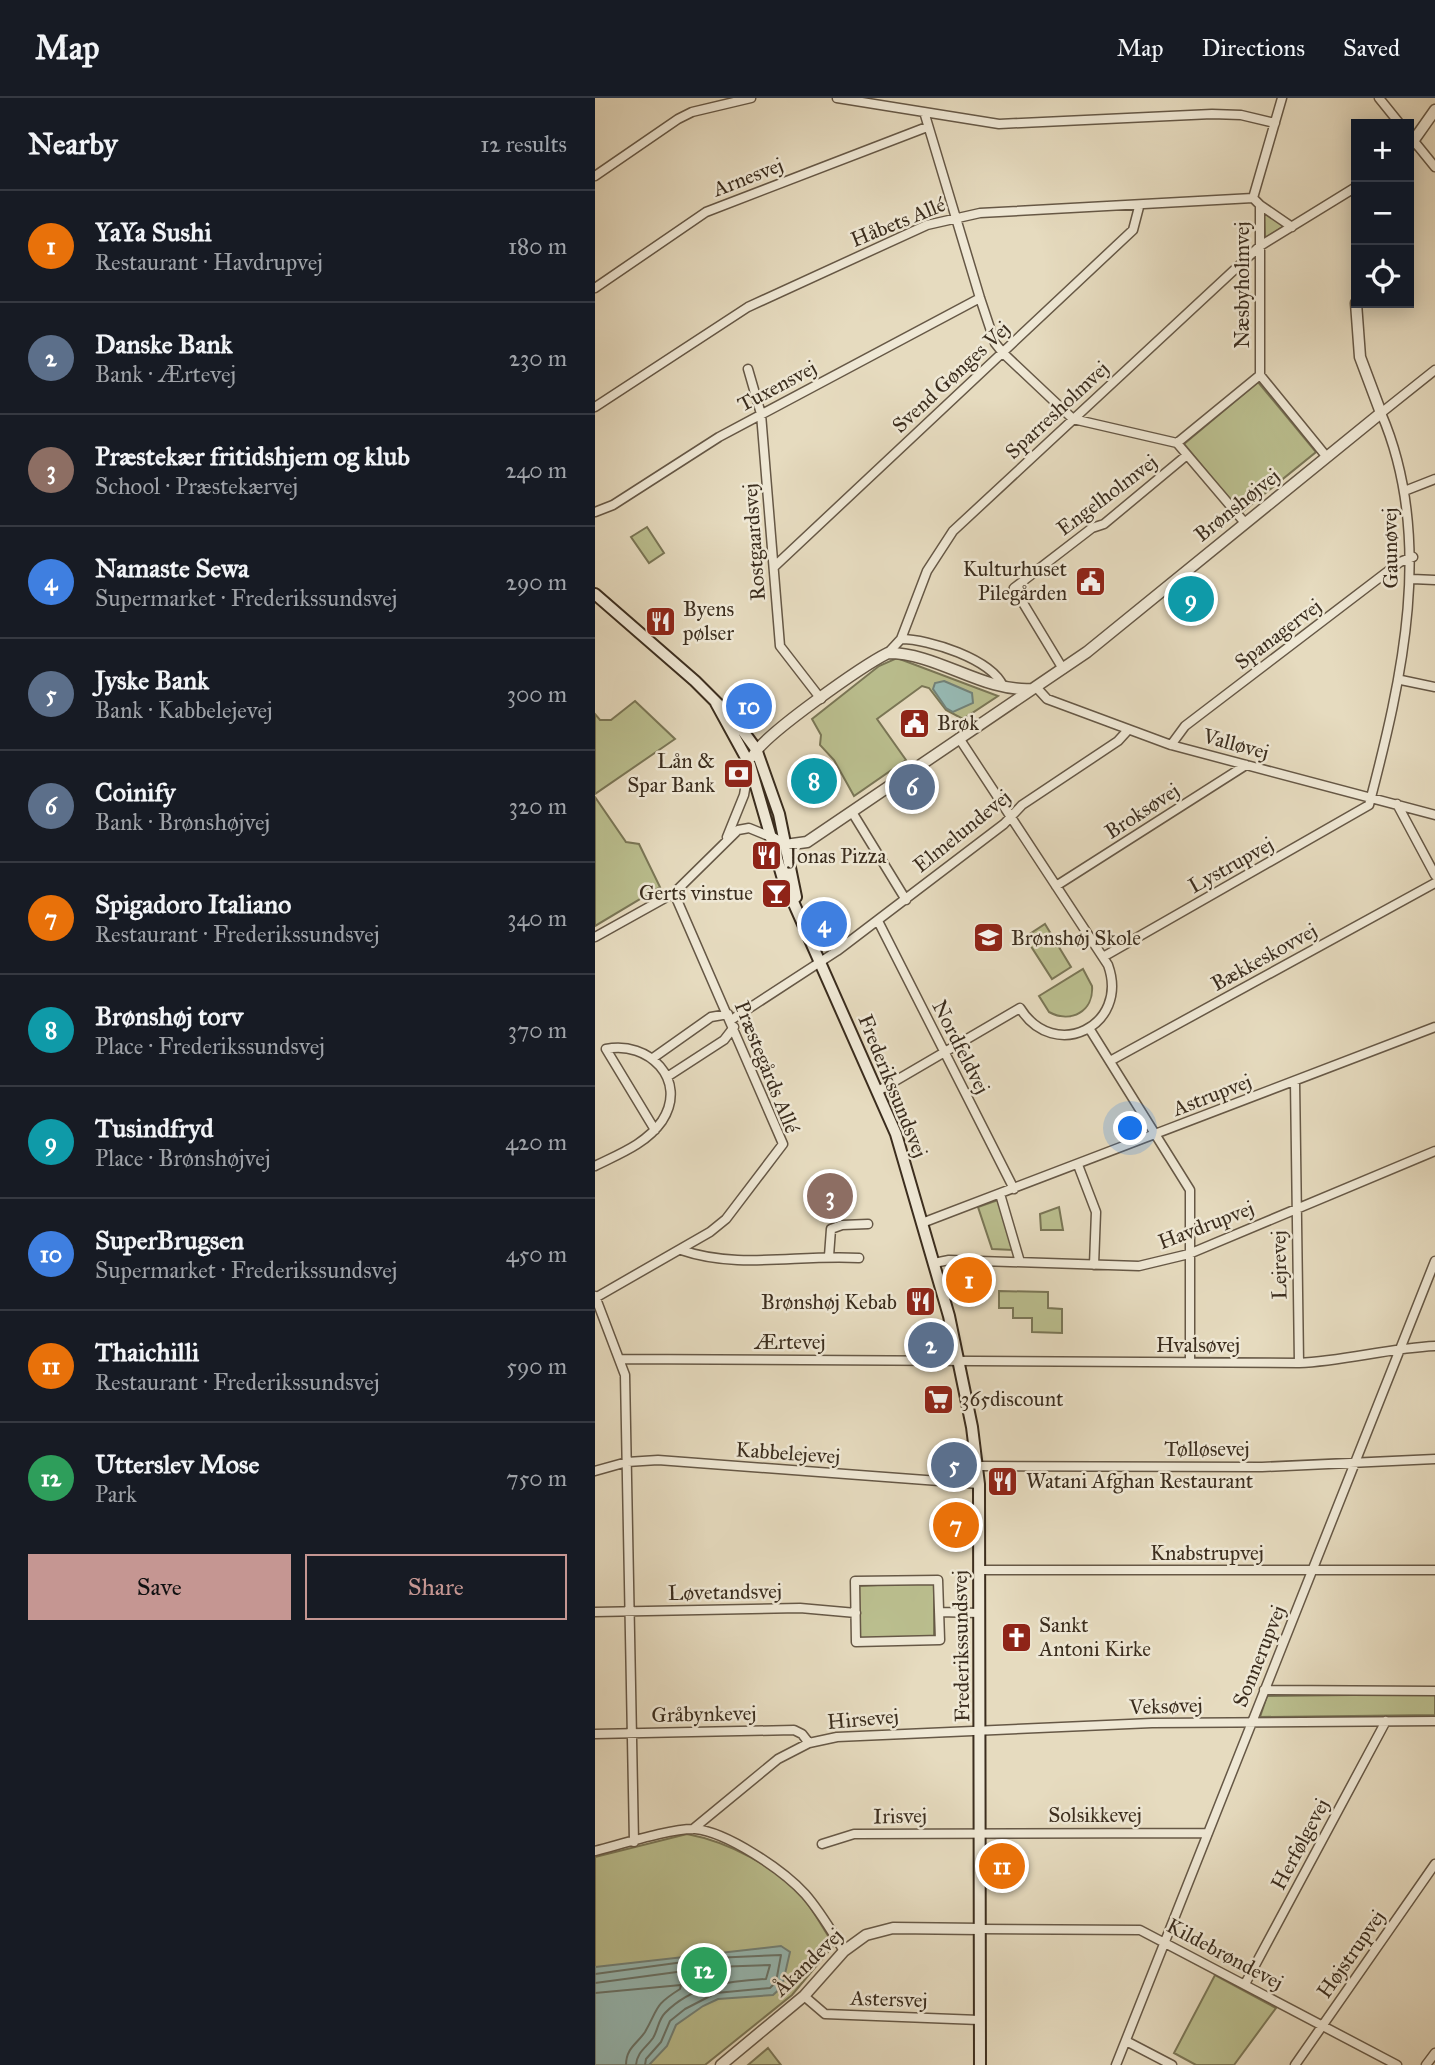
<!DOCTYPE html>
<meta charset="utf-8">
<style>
:root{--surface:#171b24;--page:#20242c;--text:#f1f3f6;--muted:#9ea1a6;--line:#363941;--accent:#c59692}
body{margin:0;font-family:"IM FELL Great Primer",serif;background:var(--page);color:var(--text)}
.controls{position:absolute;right:21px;top:21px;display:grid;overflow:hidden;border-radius:0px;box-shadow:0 4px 18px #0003}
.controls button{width:63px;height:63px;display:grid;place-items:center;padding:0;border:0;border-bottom:2px solid var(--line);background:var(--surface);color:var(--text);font:35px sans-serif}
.you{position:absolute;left:536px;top:1031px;width:24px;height:24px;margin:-18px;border:5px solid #fff;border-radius:50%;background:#1a73e8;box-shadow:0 0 0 10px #1a73e833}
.badge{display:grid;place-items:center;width:46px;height:46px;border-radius:50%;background:var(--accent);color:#fff;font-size:23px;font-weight:700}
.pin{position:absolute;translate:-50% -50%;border:4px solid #fff;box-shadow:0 2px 7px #0006}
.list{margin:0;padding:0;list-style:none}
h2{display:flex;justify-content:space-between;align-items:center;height:91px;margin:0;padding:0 28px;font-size:30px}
h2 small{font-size:23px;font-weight:400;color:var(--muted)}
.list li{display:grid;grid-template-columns:46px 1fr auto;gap:21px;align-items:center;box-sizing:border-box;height:112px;padding:0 28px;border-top:2px solid var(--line)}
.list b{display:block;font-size:26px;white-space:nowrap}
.list p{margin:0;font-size:23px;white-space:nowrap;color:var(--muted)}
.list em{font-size:23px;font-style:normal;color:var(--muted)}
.actions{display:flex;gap:14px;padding:21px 28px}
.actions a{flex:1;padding:16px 0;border:2px solid var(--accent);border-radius:0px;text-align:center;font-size:24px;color:var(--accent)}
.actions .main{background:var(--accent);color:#111}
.icon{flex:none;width:38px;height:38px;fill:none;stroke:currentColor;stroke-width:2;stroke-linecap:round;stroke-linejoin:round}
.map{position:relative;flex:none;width:840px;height:1967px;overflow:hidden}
header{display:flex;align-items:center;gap:42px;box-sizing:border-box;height:98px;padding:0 35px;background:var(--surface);border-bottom:2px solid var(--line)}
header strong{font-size:33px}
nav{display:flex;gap:38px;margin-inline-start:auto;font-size:24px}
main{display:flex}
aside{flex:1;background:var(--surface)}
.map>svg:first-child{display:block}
.green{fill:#babe8e;stroke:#7a7656;stroke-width:2}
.water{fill:#97bbb6;stroke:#728279;stroke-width:2}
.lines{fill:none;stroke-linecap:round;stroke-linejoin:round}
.shore{stroke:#69746a;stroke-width:2}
.minor-casing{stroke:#665846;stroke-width:11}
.tertiary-casing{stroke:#665846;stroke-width:13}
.secondary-casing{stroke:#3b2d1e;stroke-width:14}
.minor{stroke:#efe8d5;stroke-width:8}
.tertiary{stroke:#efe8d5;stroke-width:10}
.secondary{stroke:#efe8d5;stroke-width:10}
.labels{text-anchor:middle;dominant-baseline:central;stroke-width:5;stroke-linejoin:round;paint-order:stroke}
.street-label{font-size:21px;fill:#3b2d1e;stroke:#efe8d5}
.poi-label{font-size:21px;fill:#3b2d1e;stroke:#efe8d5;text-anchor:start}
</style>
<header>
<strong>Map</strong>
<nav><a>Map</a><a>Directions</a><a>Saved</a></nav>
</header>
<main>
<aside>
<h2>Nearby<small>12 results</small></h2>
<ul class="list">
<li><span class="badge" style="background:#e8710a">1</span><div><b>YaYa Sushi</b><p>Restaurant · Havdrupvej</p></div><em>180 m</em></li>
<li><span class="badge" style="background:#5c6f8a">2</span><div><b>Danske Bank</b><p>Bank · Ærtevej</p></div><em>230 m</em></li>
<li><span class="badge" style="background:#8d6e63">3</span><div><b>Præstekær fritidshjem og klub</b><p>School · Præstekærvej</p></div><em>240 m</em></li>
<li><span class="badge" style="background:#3f7fe0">4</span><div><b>Namaste Sewa</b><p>Supermarket · Frederikssundsvej</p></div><em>290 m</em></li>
<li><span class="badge" style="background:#5c6f8a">5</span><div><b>Jyske Bank</b><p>Bank · Kabbelejevej</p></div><em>300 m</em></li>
<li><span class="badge" style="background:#5c6f8a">6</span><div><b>Coinify</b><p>Bank · Brønshøjvej</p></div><em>320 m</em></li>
<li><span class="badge" style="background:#e8710a">7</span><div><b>Spigadoro Italiano</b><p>Restaurant · Frederikssundsvej</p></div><em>340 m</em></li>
<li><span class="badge" style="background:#0f9aa8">8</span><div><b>Brønshøj torv</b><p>Place · Frederikssundsvej</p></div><em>370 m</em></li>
<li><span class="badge" style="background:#0f9aa8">9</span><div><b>Tusindfryd</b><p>Place · Brønshøjvej</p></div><em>420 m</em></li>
<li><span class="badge" style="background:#3f7fe0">10</span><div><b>SuperBrugsen</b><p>Supermarket · Frederikssundsvej</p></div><em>450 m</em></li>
<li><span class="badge" style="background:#e8710a">11</span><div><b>Thaichilli</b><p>Restaurant · Frederikssundsvej</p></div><em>590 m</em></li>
<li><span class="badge" style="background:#2e9e5b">12</span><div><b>Utterslev Mose</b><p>Park</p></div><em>750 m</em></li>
</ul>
<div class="actions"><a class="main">Save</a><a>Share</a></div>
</aside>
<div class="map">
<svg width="840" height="1967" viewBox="0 0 840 1967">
<rect width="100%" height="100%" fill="#e6dbbf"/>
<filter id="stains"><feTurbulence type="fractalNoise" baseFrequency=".00286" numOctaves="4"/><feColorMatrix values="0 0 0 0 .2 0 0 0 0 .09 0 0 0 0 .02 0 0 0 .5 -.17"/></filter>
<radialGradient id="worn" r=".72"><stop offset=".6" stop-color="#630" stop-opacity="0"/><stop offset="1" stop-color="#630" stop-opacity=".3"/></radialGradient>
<path class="green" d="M 671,116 L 689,128 L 670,140 L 669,117 Z
M 663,284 L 721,354 L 646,415 L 589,346 Z
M 52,429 L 69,455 L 54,465 L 36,439 Z
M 302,560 L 403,598 L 368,621 L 351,612 L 334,590 L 327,588 L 282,621 L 311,662 L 259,698 L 239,662 L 225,647 L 226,637 L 217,621 L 284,568 Z
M 40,603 L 80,641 L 0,696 L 0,616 L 5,622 L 16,622 Z
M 0,699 L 31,744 L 44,746 L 65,789 L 0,828 Z
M 450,826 L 476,869 L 457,881 L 430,839 Z
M 488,871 L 497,888 C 499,913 476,926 454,914 L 444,898 Z
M 403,1102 L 418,1152 L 397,1151 L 383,1109 Z
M 464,1109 L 468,1132 L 446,1132 L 445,1116 Z
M 404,1193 L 453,1194 L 453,1210 L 467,1211 L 467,1235 L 437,1234 L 437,1220 L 418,1220 L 418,1210 L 404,1210 Z
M 339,1484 L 339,1540 L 264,1540 L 264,1488 Z
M 840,1596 L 840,1617 L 665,1619 L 672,1598 Z
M 92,1736 C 134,1744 180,1768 209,1801 C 220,1815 229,1832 239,1847 L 197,1897 L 110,1967 L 0,1967 L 0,1759 Z
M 620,1877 L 681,1910 L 639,1967 L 601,1967 L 579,1955 Z
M 173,1950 L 186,1967 L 153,1967 Z"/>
<path class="water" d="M 349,583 L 377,595 L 378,605 L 358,614 L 351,610 L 338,591 L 340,585 Z
M 186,1848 L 195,1854 L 187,1889 L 178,1897 L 123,1901 L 108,1908 L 81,1927 L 72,1948 L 54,1967 L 0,1967 L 0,1869 Z"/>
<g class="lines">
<path class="shore" d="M 0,1876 L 118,1860 L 186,1857 L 181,1884 L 175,1890 L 121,1895 L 90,1911 L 75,1923 L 66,1944 L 51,1961 L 50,1967
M 0,1885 L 119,1869 L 175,1867 L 171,1881 C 135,1883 97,1887 70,1915 C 63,1922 63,1932 58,1940 C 51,1950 42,1954 41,1967
M 0,1895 L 86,1887 L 85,1891 C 58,1908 64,1910 50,1934 C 42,1946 31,1950 31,1967"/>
<defs>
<path id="minor" d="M 242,0 L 404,26 L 617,16 L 646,17 L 680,25
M 687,0 L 658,100 L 665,107 L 665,277 L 731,358
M 784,0 L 805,26
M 330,17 L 385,200 L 400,245 L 408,255 L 478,321 L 582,345 L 650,425
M 814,37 L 840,69
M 0,78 L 83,21 L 97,14 L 156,0
M 665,107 L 697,129
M 0,190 L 111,114 L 332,29
M 153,271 L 166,316 L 185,548 L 226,601
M 0,309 L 153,209 L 332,127 L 385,115 L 658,100
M 582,345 L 665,277
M 812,392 L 840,381
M 0,414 L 18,407 L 124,339 L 385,200
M 180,468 L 538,132 L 544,109
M 817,481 L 840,482
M 306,541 C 334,541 396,561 408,588
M 293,555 L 306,541 L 332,473 L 358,433 L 665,148 L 761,89
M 468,571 L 419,490 L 497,430 L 509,426 L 592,357
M 806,582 L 840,589
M 441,589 L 452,601 L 576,647 L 840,717
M 576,647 L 590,628 L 805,464 L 818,459
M 802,706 L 840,777
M 257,714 L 311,802
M 132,739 L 149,697 L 154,668
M 461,788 L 651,667
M 283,823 L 419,1091
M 0,839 L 79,795 L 143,732 L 154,730 L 176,739
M 508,859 L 774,707 C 807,581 840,440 786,315 L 840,272
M 136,922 L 242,853 L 409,726 L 427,707 L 523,643 L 533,632
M 494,930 L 595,1092 L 595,1264
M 58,960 L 116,919 L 133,916
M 515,963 L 840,785
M 72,979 L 129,942 L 139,929
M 700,983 L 704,1265
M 283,993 L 425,910 C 459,965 535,928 513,867 L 364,640
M 483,1067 L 501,1114 L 499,1167
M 0,1068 C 24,1056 51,1046 67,1023 C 94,982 53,942 11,951 L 60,1032
M 405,1096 L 425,1164
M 327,1125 L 840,929
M 86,1152 C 144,1172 204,1156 264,1160
M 234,1158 L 236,1131 L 247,1127 L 273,1126
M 339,1165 L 354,1162 L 544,1168 L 594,1156 L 840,1053
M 0,1198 L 30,1277 L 39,1744
M 0,1200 L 115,1134 L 131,1121 L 188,1046 L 79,795
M 25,1261 L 704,1265 C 750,1263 794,1250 840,1248
M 384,1368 L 667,1369 L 840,1361
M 0,1373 L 32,1364 L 63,1362 L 384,1386
M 384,1472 L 840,1472
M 343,1482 L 345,1542 L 261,1544 L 260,1483 Z
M 0,1514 L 205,1510 L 261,1515
M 344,1514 L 384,1515
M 669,1592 L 840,1593
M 0,1636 L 199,1632 L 207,1636 L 214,1645
M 98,1731 L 183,1661 L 214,1645 L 242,1639 L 557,1625 L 840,1623
M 227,1746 L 259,1736 L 613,1735
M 0,1753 C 24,1747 77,1730 100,1731 C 132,1734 188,1772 210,1796 C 225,1813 237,1834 249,1853
M 386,1831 L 545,1832 L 802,1967
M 650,1886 L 791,1623
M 209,1898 L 230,1916 L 384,1922
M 531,1943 L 577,1967
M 521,1967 L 840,1163
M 700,1967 L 840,1766
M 831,1967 L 840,1955"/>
<path id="tertiary" d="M 814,49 L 840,12
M 158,658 C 168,637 269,567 293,555 C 343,555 387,594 437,591
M 176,739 L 190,747 L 212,744 L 492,554 L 786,315 L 765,259 L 761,205
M 126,1967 L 209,1898 L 249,1853 L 271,1837 L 298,1830 L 386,1831"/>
<path id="secondary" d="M 0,496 L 100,583 L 142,625 L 161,651 L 184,716 L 201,799
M 121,605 L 155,667 L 188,781 L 301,1036 L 354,1218 L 377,1329 L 384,1386 L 385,1967"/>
</defs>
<use href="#minor" class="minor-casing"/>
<use href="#tertiary" class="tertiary-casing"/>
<use href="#secondary" class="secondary-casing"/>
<use href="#minor" class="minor"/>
<use href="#tertiary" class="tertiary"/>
<use href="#secondary" class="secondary"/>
</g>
<defs>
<symbol id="civic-square" viewBox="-11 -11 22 22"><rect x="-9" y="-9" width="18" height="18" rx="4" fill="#8f2418" stroke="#efe8d5"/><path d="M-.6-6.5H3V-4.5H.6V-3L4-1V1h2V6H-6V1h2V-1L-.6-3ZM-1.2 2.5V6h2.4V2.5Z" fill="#fff"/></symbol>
<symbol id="restaurant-square" viewBox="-11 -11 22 22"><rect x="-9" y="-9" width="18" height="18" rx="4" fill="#8f2418" stroke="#efe8d5"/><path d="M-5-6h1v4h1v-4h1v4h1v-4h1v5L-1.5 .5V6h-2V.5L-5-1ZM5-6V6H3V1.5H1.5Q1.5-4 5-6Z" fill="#fff"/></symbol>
<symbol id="bank-square" viewBox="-11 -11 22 22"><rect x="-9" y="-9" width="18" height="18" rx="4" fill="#8f2418" stroke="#efe8d5"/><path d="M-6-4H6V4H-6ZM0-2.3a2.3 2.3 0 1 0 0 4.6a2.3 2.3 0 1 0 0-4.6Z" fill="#fff"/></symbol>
<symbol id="bar-square" viewBox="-11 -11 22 22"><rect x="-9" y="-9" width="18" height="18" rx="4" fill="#8f2418" stroke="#efe8d5"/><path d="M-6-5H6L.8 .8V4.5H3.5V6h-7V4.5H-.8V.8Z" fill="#fff"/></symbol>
<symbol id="school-square" viewBox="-11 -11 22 22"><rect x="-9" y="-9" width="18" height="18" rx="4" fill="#8f2418" stroke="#efe8d5"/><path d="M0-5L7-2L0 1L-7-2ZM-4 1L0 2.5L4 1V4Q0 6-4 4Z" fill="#fff"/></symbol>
<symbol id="supermarket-square" viewBox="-11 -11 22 22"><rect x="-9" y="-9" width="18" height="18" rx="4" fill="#8f2418" stroke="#efe8d5"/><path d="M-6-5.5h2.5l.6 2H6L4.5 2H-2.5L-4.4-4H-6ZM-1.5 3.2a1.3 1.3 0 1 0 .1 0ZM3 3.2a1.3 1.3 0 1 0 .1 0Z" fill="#fff"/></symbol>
<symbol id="church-square" viewBox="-11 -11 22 22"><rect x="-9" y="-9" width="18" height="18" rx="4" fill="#8f2418" stroke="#efe8d5"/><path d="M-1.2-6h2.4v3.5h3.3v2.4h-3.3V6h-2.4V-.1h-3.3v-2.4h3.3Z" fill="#fff"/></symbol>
</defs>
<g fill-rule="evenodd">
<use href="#civic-square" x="478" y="466" width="35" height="35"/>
<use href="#restaurant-square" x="48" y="506" width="35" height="35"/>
<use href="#civic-square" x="302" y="608" width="35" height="35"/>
<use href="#bank-square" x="126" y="658" width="35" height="35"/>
<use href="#restaurant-square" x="154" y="740" width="35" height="35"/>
<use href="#bar-square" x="164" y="778" width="35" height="35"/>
<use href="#school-square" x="376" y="822" width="35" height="35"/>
<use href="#restaurant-square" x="308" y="1186" width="35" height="35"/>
<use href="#supermarket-square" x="326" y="1284" width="35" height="35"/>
<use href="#restaurant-square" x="390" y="1366" width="35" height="35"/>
<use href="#church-square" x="404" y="1522" width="35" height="35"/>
</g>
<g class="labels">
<g class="street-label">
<text transform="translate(153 79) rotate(-21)">Arnesvej</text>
<text transform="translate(303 124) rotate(-22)">Håbets Allé</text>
<text transform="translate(647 187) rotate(-90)">Næsbyholmvej</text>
<text transform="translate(356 279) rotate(-43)">Svend Gønges Vej</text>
<text transform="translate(182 288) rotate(-28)">Tuxensvej</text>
<text transform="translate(462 312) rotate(-43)">Sparresholmvej</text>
<text transform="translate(512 397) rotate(-37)">Engelholmvej</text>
<text transform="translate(642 407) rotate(-39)">Brønshøjvej</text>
<text transform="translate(159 444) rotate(-94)">Rostgaardsvej</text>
<text transform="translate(795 450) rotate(-91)">Gaunøvej</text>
<text transform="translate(683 536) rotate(-37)">Spanagervej</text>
<text transform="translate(641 646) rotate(15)">Valløvej</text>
<text transform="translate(547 713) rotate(-33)">Broksøvej</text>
<text transform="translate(367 733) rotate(-39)">Elmelundevej</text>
<text transform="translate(636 767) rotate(-29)">Lystrupvej</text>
<text transform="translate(669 859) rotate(-29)">Bækkeskovvej</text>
<text transform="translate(366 949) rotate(63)">Nordfeldvej</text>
<text transform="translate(172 969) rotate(68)">Præstegårds Allé</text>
<text transform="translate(298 988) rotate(68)">Frederikssundsvej</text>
<text transform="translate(617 997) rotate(-21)">Astrupvej</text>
<text transform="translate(611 1127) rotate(-21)">Havdrupvej</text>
<text transform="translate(684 1167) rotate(-91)">Lejrevej</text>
<text x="195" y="1244">Ærtevej</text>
<text x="603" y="1247">Hvalsøvej</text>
<text x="612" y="1351">Tølløsevej</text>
<text transform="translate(193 1355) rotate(4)">Kabbelejevej</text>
<text x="612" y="1455">Knabstrupvej</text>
<text transform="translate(130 1494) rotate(-1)">Løvetandsvej</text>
<text transform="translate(366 1548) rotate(-91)">Frederikssundsvej</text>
<text transform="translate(664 1558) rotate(-68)">Sonnerupvej</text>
<text transform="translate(571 1608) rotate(-2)">Veksøvej</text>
<text transform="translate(109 1616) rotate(-1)">Gråbynkevej</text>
<text transform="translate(268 1621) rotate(-5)">Hirsevej</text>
<text x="500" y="1717">Solsikkevej</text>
<text transform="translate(305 1718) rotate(-1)">Irisvej</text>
<text transform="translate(705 1746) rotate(-62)">Herfølgevej</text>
<text transform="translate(630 1856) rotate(28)">Kildebrøndevej</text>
<text transform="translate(756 1856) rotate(-55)">Højstrupvej</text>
<text transform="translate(213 1864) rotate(-44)">Åkandevej</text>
<text transform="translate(294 1901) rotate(2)">Astersvej</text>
</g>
<g class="poi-label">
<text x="472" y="471" text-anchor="end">Kulturhuset<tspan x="472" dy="24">Pilegården</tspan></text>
<text x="88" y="511">Byens<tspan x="88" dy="24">pølser</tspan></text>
<text x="342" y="625">Brøk</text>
<text x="120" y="663" text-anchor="end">Lån &amp;<tspan x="120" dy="24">Spar Bank</tspan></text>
<text x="194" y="758">Jonas Pizza</text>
<text x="158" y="795" text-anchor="end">Gerts vinstue</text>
<text x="416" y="840">Brønshøj Skole</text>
<text x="302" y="1204" text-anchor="end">Brønshøj Kebab</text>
<text x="366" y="1301">365discount</text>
<text x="431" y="1383">Watani Afghan Restaurant</text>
<text x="444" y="1527">Sankt<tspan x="444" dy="24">Antoni Kirke</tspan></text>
</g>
</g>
<rect width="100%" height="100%" filter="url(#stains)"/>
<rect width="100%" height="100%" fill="url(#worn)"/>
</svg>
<div class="controls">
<button>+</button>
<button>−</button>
<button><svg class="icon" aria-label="locate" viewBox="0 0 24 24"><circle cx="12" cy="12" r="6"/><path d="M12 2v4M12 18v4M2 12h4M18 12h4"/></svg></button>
</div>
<div class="you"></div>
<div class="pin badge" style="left:374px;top:1182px;background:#e8710a">1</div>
<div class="pin badge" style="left:336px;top:1247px;background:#5c6f8a">2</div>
<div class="pin badge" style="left:235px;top:1098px;background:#8d6e63">3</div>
<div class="pin badge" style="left:229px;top:826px;background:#3f7fe0">4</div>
<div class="pin badge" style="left:359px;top:1367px;background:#5c6f8a">5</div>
<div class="pin badge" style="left:317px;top:689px;background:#5c6f8a">6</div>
<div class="pin badge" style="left:361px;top:1427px;background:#e8710a">7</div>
<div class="pin badge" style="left:219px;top:683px;background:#0f9aa8">8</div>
<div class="pin badge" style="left:596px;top:501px;background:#0f9aa8">9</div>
<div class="pin badge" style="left:154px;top:608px;background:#3f7fe0">10</div>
<div class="pin badge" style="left:407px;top:1768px;background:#e8710a">11</div>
<div class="pin badge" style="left:109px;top:1872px;background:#2e9e5b">12</div>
</div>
</main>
